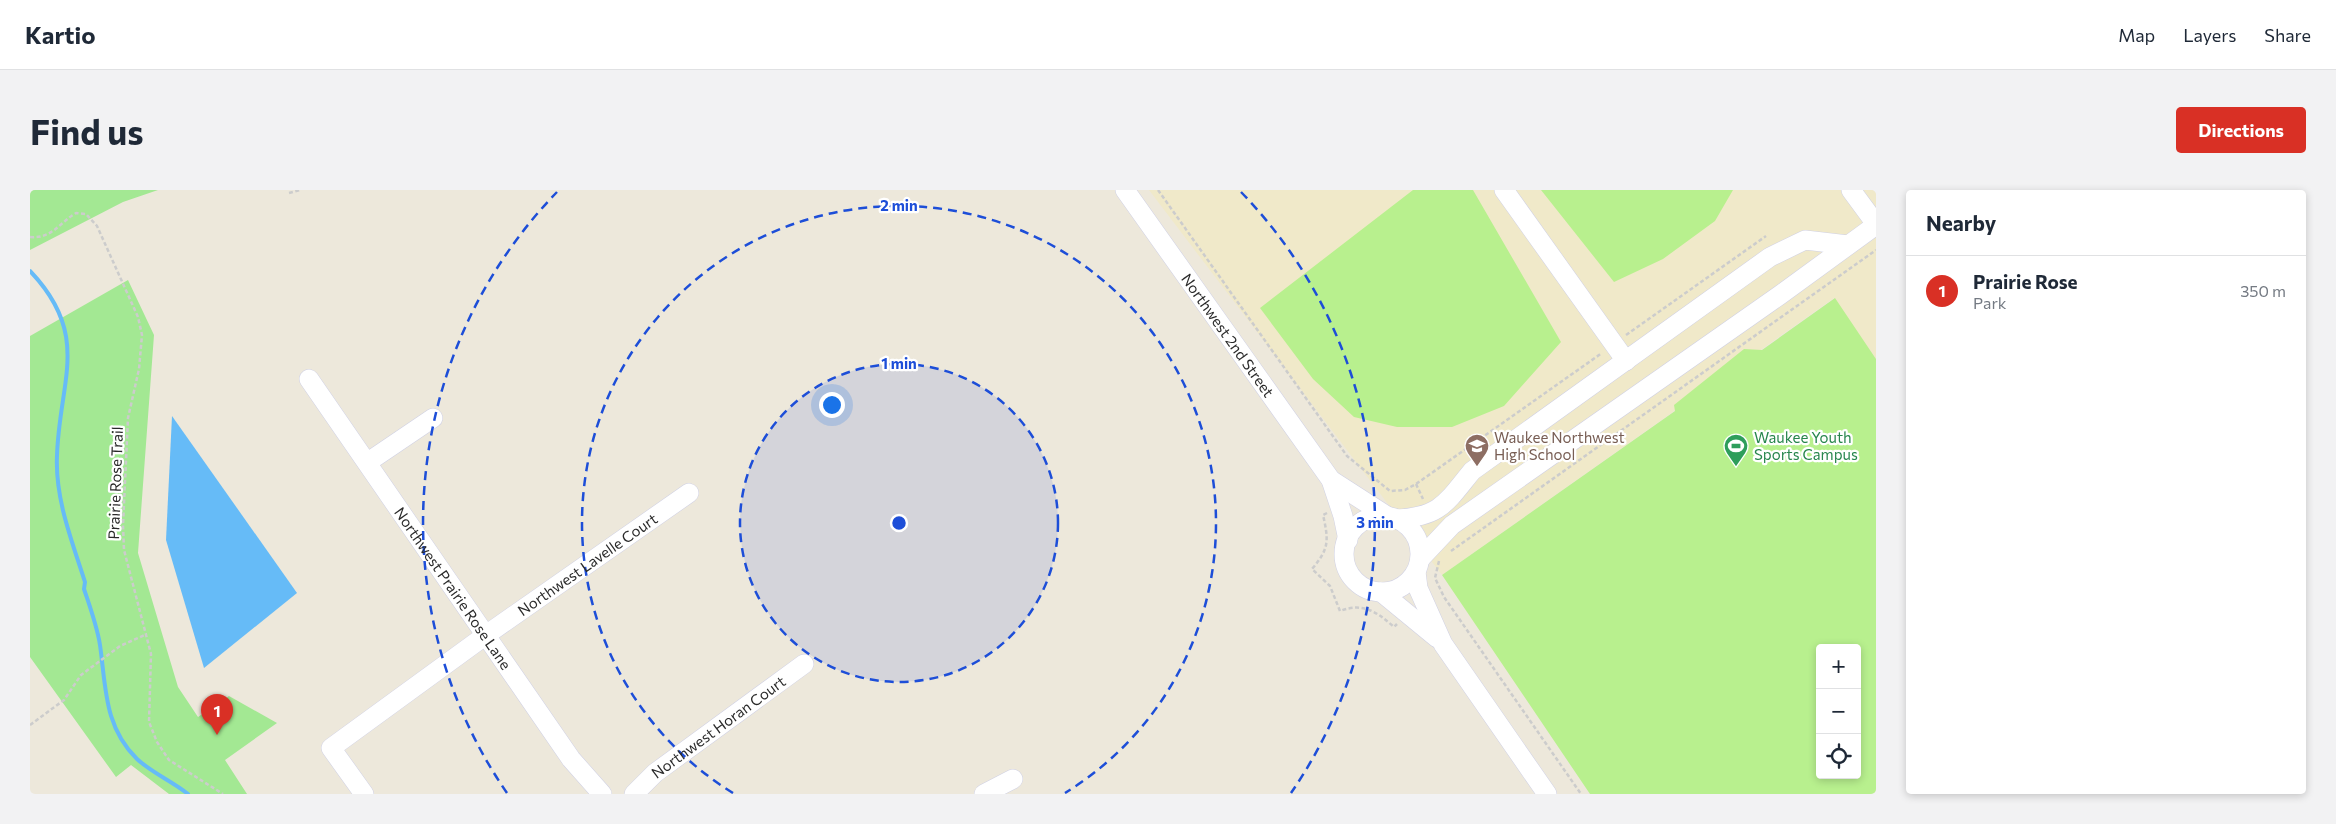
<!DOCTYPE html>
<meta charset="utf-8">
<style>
:root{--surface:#fff;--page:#f2f2f3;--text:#1f2937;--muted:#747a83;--line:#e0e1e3;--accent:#d93025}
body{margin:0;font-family:Commissioner,sans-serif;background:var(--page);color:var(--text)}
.controls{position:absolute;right:15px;bottom:15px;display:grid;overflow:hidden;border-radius:5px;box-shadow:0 2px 8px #0003}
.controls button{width:45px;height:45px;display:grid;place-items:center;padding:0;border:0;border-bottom:1px solid var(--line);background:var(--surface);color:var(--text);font:25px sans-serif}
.you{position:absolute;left:801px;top:214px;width:18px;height:18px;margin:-12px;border:4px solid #fff;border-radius:50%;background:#1a73e8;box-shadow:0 0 0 8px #1a73e833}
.badge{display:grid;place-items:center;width:32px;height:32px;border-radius:50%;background:var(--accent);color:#fff;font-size:16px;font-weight:700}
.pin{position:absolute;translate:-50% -41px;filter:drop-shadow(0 1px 2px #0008)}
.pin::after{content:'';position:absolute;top:26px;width:18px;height:15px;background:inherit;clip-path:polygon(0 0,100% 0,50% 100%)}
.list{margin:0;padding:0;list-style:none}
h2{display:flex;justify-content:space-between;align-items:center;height:65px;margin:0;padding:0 20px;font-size:21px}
h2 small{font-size:16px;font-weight:400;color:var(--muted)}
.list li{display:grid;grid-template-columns:32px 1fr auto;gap:15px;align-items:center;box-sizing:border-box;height:70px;padding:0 20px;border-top:1px solid var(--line)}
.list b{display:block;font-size:19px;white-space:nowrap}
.list p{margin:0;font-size:16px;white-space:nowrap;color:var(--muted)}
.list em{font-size:16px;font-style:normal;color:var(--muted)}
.icon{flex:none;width:28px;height:28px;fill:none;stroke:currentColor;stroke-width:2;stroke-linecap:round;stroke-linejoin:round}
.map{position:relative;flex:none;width:1846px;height:604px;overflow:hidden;border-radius:5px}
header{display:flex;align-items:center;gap:30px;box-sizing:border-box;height:70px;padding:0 25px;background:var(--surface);border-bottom:1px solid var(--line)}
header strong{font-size:24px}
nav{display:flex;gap:28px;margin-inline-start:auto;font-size:18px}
.intro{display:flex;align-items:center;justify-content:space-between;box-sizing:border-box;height:120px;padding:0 30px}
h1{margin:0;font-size:35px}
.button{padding:12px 22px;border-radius:5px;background:var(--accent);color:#fff;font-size:18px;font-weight:700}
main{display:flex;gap:30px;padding:0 30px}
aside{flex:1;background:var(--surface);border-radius:5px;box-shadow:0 2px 8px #0003}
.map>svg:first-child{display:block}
.education{fill:#f0e9c9}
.green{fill:#a3e893}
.pitch{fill:#b8f08e;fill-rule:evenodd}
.water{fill:#66bbf7}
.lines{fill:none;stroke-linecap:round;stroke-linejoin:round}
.stream{stroke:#66bbf7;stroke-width:4}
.minor-casing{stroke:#d0d1e4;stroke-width:20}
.path{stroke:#ccc;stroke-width:2.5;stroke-dasharray:4 2.5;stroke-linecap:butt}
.minor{stroke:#fff;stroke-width:19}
.ring{fill:none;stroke:#1d4ed8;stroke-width:2.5;stroke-dasharray:9 6}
.labels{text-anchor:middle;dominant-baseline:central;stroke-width:4.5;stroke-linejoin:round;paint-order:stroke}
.street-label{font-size:15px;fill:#2a2a2a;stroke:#fff}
.education-label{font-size:15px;fill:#785e54;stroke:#fff;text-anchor:start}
.leisure-label{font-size:15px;fill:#27864d;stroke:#fff;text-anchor:start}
.centre{fill:#1d4ed8;stroke:#fff;stroke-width:2.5}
.ring-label{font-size:15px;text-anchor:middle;font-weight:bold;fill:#1d4ed8;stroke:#fff;stroke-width:4.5;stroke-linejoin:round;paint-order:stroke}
</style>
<header>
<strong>Kartio</strong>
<nav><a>Map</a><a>Layers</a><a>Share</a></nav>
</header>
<div class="intro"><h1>Find us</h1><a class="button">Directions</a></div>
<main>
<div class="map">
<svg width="1846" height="604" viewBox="0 0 1846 604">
<rect width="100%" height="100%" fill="#ede8db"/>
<path class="education" d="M 1119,0 L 1846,0 L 1846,169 L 1804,108 L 1412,385 Z"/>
<path class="green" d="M 0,0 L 128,0 L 93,12 L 0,60 Z
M 98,90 L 124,145 L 108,363 L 148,497 L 168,527 L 199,506 L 247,533 L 195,570 L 217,604 L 139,604 L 101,575 L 86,587 L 0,467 L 0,146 Z"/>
<path class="pitch" d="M 1383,0 L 1443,0 L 1531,152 L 1474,216 L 1422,237 L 1367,237 L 1324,227 L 1283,189 L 1230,118 Z
M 1511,0 L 1703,0 L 1685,31 L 1633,69 L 1584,92 Z
M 1805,108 L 1846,169 L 1846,604 L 1560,604 L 1412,385 L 1645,221 L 1644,215 L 1714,159 L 1732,160 ZM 1790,458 L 1827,458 L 1827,585 L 1790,585 Z"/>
<path class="water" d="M 142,226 L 267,403 L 174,478 L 136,350 Z"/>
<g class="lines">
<path class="stream" d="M 0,81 C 62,146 29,191 27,266 C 25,309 42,351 55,392 L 54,399 C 60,417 67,436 70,455 C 76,497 74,537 107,569 C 122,583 142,591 158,604"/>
<defs>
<g id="minor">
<path id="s1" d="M 1095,0 L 1301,290 L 1313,326 L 1318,350"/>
<path d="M 1474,0 L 1596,171"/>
<path d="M 1821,0 L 1846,34"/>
<path id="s2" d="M 279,189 L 541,569 L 572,604"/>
<path d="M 338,272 L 403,228"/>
<path d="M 1301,290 L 1360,328"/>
<circle cx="1352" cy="364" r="38"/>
<path d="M 1366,329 C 1410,327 1416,313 1442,281 L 1740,67 L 1775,50 L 1818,55"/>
<path d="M 1390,369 L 1422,335 L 1750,105 L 1846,35"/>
<path d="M 1386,382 L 1388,398 L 1413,454 L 1517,604"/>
<path d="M 1351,402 L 1407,448"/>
<path id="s3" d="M 334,604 L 301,558 L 456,445 L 659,303"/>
<path id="s4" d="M 604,604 L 625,583 L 774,474"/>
<path d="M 954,604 L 983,589"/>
</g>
</defs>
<use href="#minor" class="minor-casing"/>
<path class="path" d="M 1128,0 L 1317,266 L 1360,301 L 1375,300 L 1386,294 L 1572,163
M 259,3 L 270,0
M 0,47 C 22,49 29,33 46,23 L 56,24 L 67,36 L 108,127 L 112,145 L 109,179 L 98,228 L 93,335 L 94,360 L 121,464 L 119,532 L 127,552 L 139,570 L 193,604
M 1596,145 L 1736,46
M 1386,294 L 1393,309
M 1297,323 L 1293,325 C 1299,351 1299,359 1282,379 L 1300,396 L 1310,421 C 1333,412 1347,422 1364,437 L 1367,434
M 1421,361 L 1846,60
M 1409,371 L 1405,388 L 1414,407 L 1551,604
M 0,535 L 34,510 L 51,485 L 90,456 L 117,444"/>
<use href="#minor" class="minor"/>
</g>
<circle cx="869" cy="333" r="159" fill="#1d4ed8" fill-opacity=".12"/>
<g class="ring">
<circle cx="869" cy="333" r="159"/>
<path d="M703 603A317 317 0 1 1 1035 603"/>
<path d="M477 603A476 476 0 0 1 527 2M1211 2A476 476 0 0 1 1261 603"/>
</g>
<defs>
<symbol id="school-pin" viewBox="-11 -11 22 30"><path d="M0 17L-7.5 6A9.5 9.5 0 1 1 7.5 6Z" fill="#8d6e63" stroke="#fff"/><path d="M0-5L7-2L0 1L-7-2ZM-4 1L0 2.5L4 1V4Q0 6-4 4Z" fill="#fff"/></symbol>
<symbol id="stadium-pin" viewBox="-11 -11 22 30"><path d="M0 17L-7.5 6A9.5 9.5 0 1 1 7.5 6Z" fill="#2e9e5b" stroke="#fff"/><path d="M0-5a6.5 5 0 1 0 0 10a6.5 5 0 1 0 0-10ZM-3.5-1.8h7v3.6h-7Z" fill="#fff"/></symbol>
</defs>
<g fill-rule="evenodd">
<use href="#school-pin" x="1433" y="242" width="28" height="38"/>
<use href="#stadium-pin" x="1692" y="242" width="28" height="38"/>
</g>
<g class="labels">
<g class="street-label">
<text stroke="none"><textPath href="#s1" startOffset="178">Northwest 2nd Street</textPath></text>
<text transform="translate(85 293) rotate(-88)">Prairie Rose Trail</text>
<text stroke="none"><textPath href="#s3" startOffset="372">Northwest Lavelle Court</textPath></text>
<text stroke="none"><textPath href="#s2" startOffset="254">Northwest Prairie Rose Lane</textPath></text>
<text stroke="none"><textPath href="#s4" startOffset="108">Northwest Horan Court</textPath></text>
</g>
<g class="education-label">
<text x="1464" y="247">Waukee Northwest<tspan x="1464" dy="17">High School</tspan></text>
</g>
<g class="leisure-label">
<text x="1724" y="247">Waukee Youth<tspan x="1724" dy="17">Sports Campus</tspan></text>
</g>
</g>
<circle cx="869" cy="333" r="8" class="centre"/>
<g class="ring-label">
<text x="869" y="21">2 min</text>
<text x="869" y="179">1 min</text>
<text x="1345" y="338">3 min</text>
</g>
</svg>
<div class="controls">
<button>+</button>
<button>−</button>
<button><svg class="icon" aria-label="locate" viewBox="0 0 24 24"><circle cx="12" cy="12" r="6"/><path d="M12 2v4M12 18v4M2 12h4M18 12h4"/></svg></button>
</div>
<div class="you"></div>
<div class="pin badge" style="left:187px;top:545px">1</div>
</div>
<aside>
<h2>Nearby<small></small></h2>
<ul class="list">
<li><span class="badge">1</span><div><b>Prairie Rose</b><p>Park</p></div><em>350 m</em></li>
</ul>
</aside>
</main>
